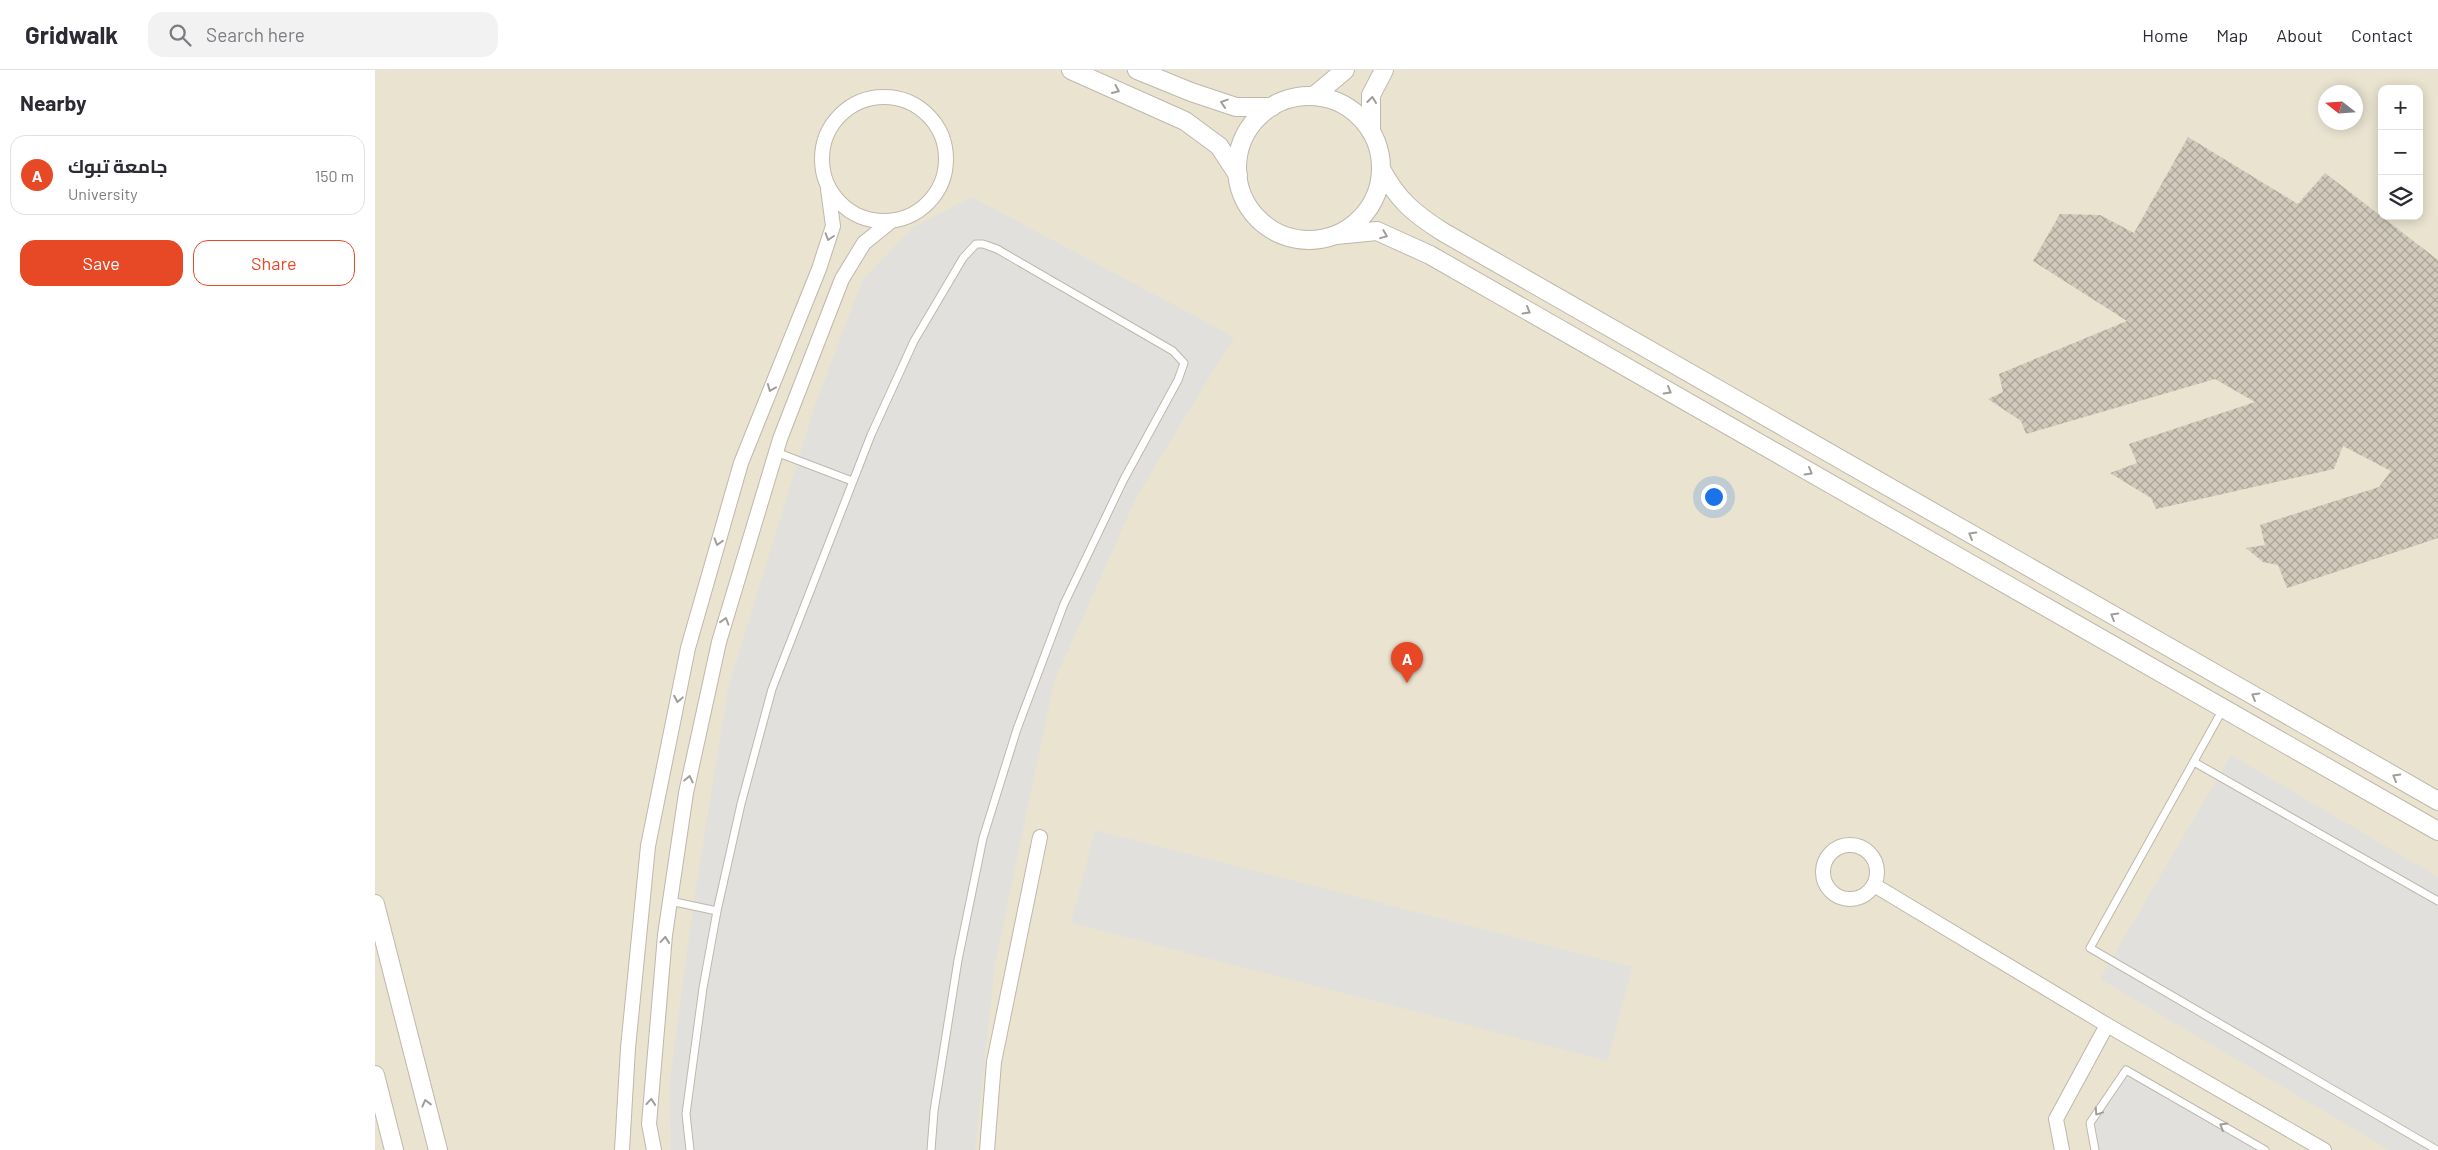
<!DOCTYPE html>
<meta charset="utf-8">
<style>
:root{--surface:#fff;--page:#f2f2f3;--text:#2b2b33;--muted:#7c7c81;--line:#e1e1e2;--accent:#e74826}
body{margin:0;font-family:Barlow,Cairo,sans-serif;background:var(--page);color:var(--text)}
.controls{position:absolute;right:15px;top:15px;display:grid;overflow:hidden;border-radius:10px;box-shadow:0 2px 12px #0003}
.controls button{width:45px;height:45px;display:grid;place-items:center;padding:0;border:0;border-bottom:1px solid var(--line);background:var(--surface);color:var(--text);font:25px sans-serif}
.compass{position:absolute;left:1943px;top:15px;width:45px;height:45px;border-radius:50%;background:var(--surface);box-shadow:0 2px 12px #0003;rotate:287deg}
.you{position:absolute;left:1338px;top:426px;width:18px;height:18px;margin:-12px;border:4px solid #fff;border-radius:50%;background:#1a73e8;box-shadow:0 0 0 8px #1a73e833}
.badge{display:grid;place-items:center;width:32px;height:32px;border-radius:50%;background:var(--accent);color:#fff;font-size:16px;font-weight:700}
.pin{position:absolute;translate:-50% -41px;filter:drop-shadow(0 1px 2px #0008)}
.pin::after{content:'';position:absolute;top:26px;width:18px;height:15px;background:inherit;clip-path:polygon(0 0,100% 0,50% 100%)}
.list{margin:0;padding:0;list-style:none}
h2{display:flex;justify-content:space-between;align-items:center;height:65px;margin:0;padding:0 20px;font-size:21px}
h2 small{font-size:16px;font-weight:400;color:var(--muted)}
.list li{display:grid;grid-template-columns:32px 1fr auto;gap:15px;align-items:center;box-sizing:border-box;height:80px;margin:0 10px 10px;padding:0 10px;border:1px solid var(--line);border-radius:15px}
.list b{display:block;font-size:19px;white-space:nowrap}
.list p{margin:0;font-size:16px;white-space:nowrap;color:var(--muted)}
.list em{font-size:16px;font-style:normal;color:var(--muted)}
.actions{display:flex;gap:10px;padding:15px 20px}
.actions a{flex:1;padding:11px 0;border:1px solid var(--accent);border-radius:15px;text-align:center;font-size:18px;color:var(--accent)}
.actions .main{background:var(--accent);color:#fff}
.icon{flex:none;width:28px;height:28px;fill:none;stroke:currentColor;stroke-width:2;stroke-linecap:round;stroke-linejoin:round}
.map{position:relative;flex:none;width:2063px;height:1080px;overflow:hidden}
header{display:flex;align-items:center;gap:30px;box-sizing:border-box;height:70px;padding:0 25px;background:var(--surface);border-bottom:1px solid var(--line)}
header strong{font-size:24px}
nav{display:flex;gap:28px;margin-inline-start:auto;font-size:18px}
.search{width:350px;height:45px;background:var(--page);display:flex;align-items:center;gap:12px;box-sizing:border-box;padding:0 18px;border-radius:15px;color:var(--muted);font-size:19px}
main{display:flex}
aside{flex:1;background:var(--surface)}
.map>svg:first-child{display:block}
.education{fill:#e9e3d0;fill-rule:evenodd}
.parking{fill:#e2e0dd}
.building{fill:url(#building-cross-hatch)}
.lines{fill:none;stroke-linecap:round;stroke-linejoin:round}
.service-casing{stroke:#beb8ac;stroke-width:9}
.minor-casing{stroke:#beb8ac;stroke-width:16}
.tertiary-casing{stroke:#beb8ac;stroke-width:20}
.service{stroke:#fff;stroke-width:7}
.minor{stroke:#fff;stroke-width:14}
.tertiary{stroke:#fff;stroke-width:18}
.oneway{stroke:#a19e9a}
</style>
<header>
<strong>Gridwalk</strong>
<div class="search"><svg class="icon" aria-label="search" viewBox="0 0 24 24"><circle cx="10" cy="10" r="6"/><path d="M15 15l6 6"/></svg>Search here</div>
<nav><a>Home</a><a>Map</a><a>About</a><a>Contact</a></nav>
</header>
<main>
<aside>
<h2>Nearby<small></small></h2>
<ul class="list">
<li><span class="badge">A</span><div><b>جامعة تبوك</b><p>University</p></div><em>150 m</em></li>
</ul>
<div class="actions"><a class="main">Save</a><a>Share</a></div>
</aside>
<div class="map">
<svg width="2063" height="1080" viewBox="0 0 2063 1080">
<defs>
<pattern id="building-cross-hatch" width="8" height="8" patternUnits="userSpaceOnUse" patternTransform="scale(1.25)"><rect width="8" height="8" fill="#d1c9bb"/><path d="M0 0l8 8M0 8l8-8" fill="none" stroke="#aba599"/></pattern>
</defs>
<rect width="100%" height="100%" fill="#f1eee5"/>
<path class="education" d="M 0,0 L 2063,0 L 2063,1080 L 0,1080 ZM 2007,19 L 2044,19 L 2044,146 L 2007,146 ZM 1950,22 L 1980,22 L 1980,52 L 1950,52 Z"/>
<path class="parking" d="M 597,127 L 859,267 L 762,426 L 679,612 L 620,894 L 600,1080 L 296,1080 L 294,1017 L 320,823 L 353,619 L 439,338 L 487,211 L 537,158 Z
M 1856,685 L 2063,807 L 2063,1080 L 2015,1080 L 1725,909 Z
M 720,760 L 1257,897 L 1233,991 L 696,853 Z
M 1751,1000 L 1890,1080 L 1720,1080 L 1715,1053 Z"/>
<path class="building" d="M 1813,67 L 1923,134 L 1950,103 L 2063,190 L 2063,468 L 1912,518 L 1903,495 L 1888,492 L 1871,478 L 1890,475 L 1885,455 L 2004,417 L 2016,401 L 1968,376 L 1959,399 L 1781,439 L 1776,428 L 1735,403 L 1762,393 L 1754,374 L 1880,332 L 1840,309 L 1651,364 L 1646,351 L 1613,329 L 1628,322 L 1624,304 L 1752,251 L 1658,191 L 1685,144 L 1725,145 L 1759,163 Z"/>
<g class="lines">
<defs>
<path id="service" d="M 401,382 L 477,411
M 1848,639 L 1715,878 L 2062,1080
M 1819,692 L 2063,831
M 295,831 L 342,841
M 315,1080 L 311,1044 L 328,918 L 342,841 L 366,734 L 397,619 L 496,365 L 539,271 L 588,188 L 601,174 L 608,174 L 622,179 L 798,281 L 809,293 L 803,310 L 749,409 L 689,534 L 642,659 L 608,768 L 583,890 L 559,1041 L 556,1080
M 1720,1080 L 1715,1053 L 1751,1000 L 1890,1080"/>
<path id="minor" d="M447 89a62 62 0 1 1 124 0a62 62 0 1 1-124 0Z
M1448 802a27 27 0 1 1 54 0a27 27 0 1 1-54 0Z
M 1499,815 L 1732,955 L 1949,1080
M 247,1080 L 253,978 L 273,776 L 313,578 L 366,393 L 444,199 L 458,156 L 453,119
M 279,1080 L 274,1054 L 290,865 L 311,723 L 344,572 L 405,369 L 467,209 L 489,173 L 515,152
M 612,1080 L 619,992 L 665,767
M 1687,1080 L 1681,1049 L 1732,955"/>
<path id="tertiary" d="M 696,0 L 810,51 L 844,76 L 863,105
M 762,0 L 816,22 L 861,37 L 897,37
M 939,26 L 970,0
M862 98a72 72 0 1 1 144 0a72 72 0 1 1-144 0Z
M 996,62 L 996,25 L 1009,0
M 1006,99 C 1023,130 1038,143 1068,162 L 2063,731
M 961,165 L 1002,161 L 1055,185 L 2063,761
M 0,834 L 63,1080
M 0,1005 L 19,1080"/>
</defs>
<use href="#service" class="service-casing"/>
<use href="#minor" class="minor-casing"/>
<use href="#tertiary" class="tertiary-casing"/>
<use href="#service" class="service"/>
<use href="#minor" class="minor"/>
<use href="#tertiary" class="tertiary"/>
</g>
<defs><path id="oneway-chevron" d="M-2-3.5L2.5 0L-2 3.5" fill="none" stroke-width="1.6" stroke-linecap="round" stroke-linejoin="round" transform="scale(1.25)"/></defs>
<g class="oneway">
<use href="#oneway-chevron" transform="translate(741 20) rotate(24)"/>
<use href="#oneway-chevron" transform="translate(997 30) rotate(-83)"/>
<use href="#oneway-chevron" transform="translate(849 33) rotate(-162)"/>
<use href="#oneway-chevron" transform="translate(1009 165) rotate(22)"/>
<use href="#oneway-chevron" transform="translate(454 167) rotate(108)"/>
<use href="#oneway-chevron" transform="translate(1152 241) rotate(30)"/>
<use href="#oneway-chevron" transform="translate(396 318) rotate(112)"/>
<use href="#oneway-chevron" transform="translate(1293 321) rotate(30)"/>
<use href="#oneway-chevron" transform="translate(1434 402) rotate(30)"/>
<use href="#oneway-chevron" transform="translate(1597 465) rotate(-150)"/>
<use href="#oneway-chevron" transform="translate(343 472) rotate(106)"/>
<use href="#oneway-chevron" transform="translate(1739 546) rotate(-150)"/>
<use href="#oneway-chevron" transform="translate(350 551) rotate(-73)"/>
<use href="#oneway-chevron" transform="translate(1880 626) rotate(-150)"/>
<use href="#oneway-chevron" transform="translate(303 629) rotate(101)"/>
<use href="#oneway-chevron" transform="translate(2021 707) rotate(-150)"/>
<use href="#oneway-chevron" transform="translate(314 709) rotate(-78)"/>
<use href="#oneway-chevron" transform="translate(290 870) rotate(-85)"/>
<use href="#oneway-chevron" transform="translate(276 1032) rotate(-85)"/>
<use href="#oneway-chevron" transform="translate(51 1033) rotate(-104)"/>
<use href="#oneway-chevron" transform="translate(1723 1042) rotate(124)"/>
<use href="#oneway-chevron" transform="translate(1848 1056) rotate(-150)"/>
</g>
</svg>
<div class="controls">
<button>+</button>
<button>−</button>
<button><svg class="icon" aria-label="layers" viewBox="0 0 24 24"><path d="M12 4l9 5-9 5-9-5zM3 14l9 5 9-5"/></svg></button>
</div>
<svg class="compass" viewBox="-18 -18 36 36"><path d="M0-13l5 13h-10z" fill="#e53935"/><path d="M0 13l5-13h-10z" fill="#7c7c81"/></svg>
<div class="you"></div>
<div class="pin badge" style="left:1032px;top:613px">A</div>
</div>
</main>
